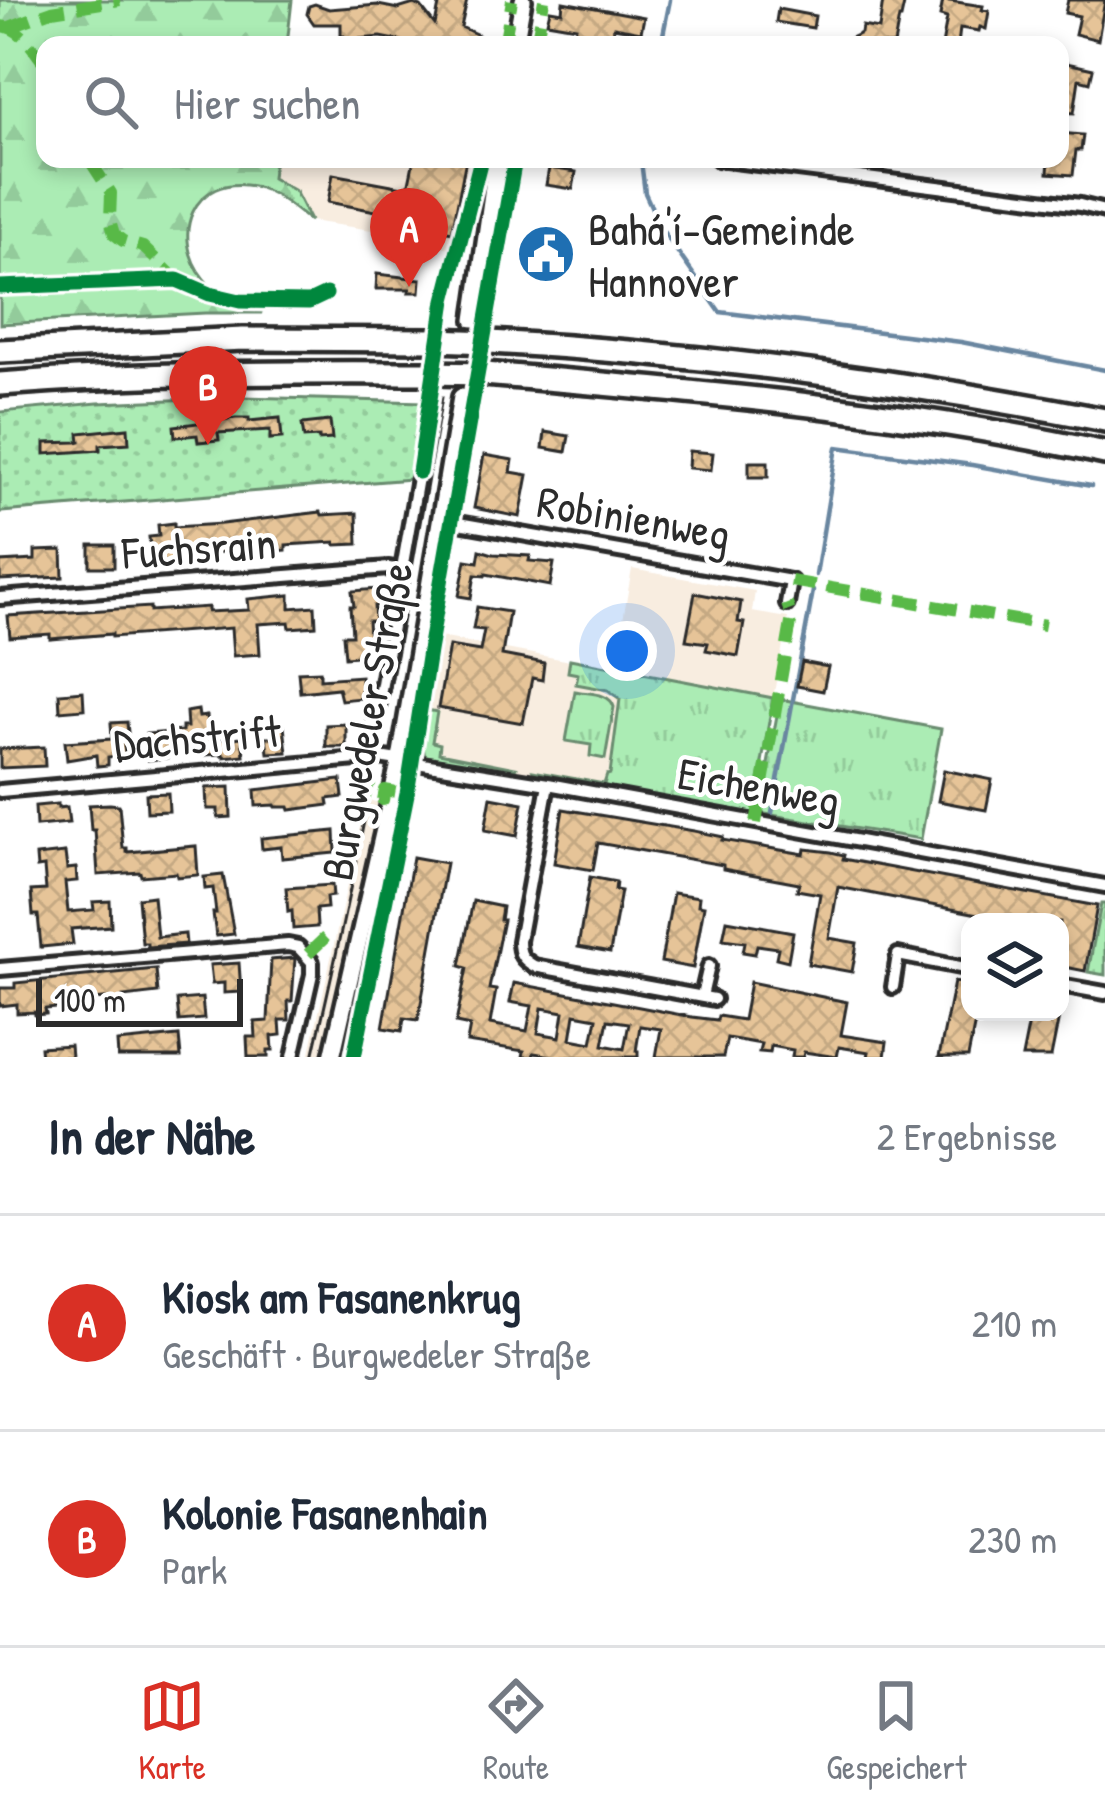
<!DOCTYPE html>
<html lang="de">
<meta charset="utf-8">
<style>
:root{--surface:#fff;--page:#f6f6f7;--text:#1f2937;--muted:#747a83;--line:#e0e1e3;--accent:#d93025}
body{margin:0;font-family:"Patrick Hand",sans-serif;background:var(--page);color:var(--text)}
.controls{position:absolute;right:36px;bottom:36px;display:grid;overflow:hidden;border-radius:24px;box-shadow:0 6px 18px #0003}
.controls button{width:108px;height:108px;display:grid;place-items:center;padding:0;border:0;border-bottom:3px solid var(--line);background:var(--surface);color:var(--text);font:60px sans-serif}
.scale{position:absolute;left:36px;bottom:30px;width:207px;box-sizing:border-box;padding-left:12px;border:6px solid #2b2b2b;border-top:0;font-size:33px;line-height:42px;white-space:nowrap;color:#2b2b2b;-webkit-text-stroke:9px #fff;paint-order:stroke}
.you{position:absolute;left:627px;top:651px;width:42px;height:42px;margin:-30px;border:9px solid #fff;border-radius:50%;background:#1a73e8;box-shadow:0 0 0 18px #1a73e833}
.badge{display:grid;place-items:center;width:78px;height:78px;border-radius:50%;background:var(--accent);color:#fff;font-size:39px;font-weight:700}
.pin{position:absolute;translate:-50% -99px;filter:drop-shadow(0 3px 6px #0008)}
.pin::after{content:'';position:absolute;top:63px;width:42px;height:36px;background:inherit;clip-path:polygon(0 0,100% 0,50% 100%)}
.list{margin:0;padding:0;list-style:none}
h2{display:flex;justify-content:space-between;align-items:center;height:156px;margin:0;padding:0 48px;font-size:51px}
h2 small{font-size:39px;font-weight:400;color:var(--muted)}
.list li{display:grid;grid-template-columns:78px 1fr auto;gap:36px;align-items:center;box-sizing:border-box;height:216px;padding:0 48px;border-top:3px solid var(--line)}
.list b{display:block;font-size:45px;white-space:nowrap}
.list p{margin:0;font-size:39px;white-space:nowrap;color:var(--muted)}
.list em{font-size:39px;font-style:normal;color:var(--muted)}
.icon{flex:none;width:66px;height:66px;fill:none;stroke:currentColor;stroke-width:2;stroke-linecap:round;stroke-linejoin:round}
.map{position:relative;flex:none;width:1105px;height:1057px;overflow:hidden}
.search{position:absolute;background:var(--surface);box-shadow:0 6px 18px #0003;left:36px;right:36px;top:36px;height:132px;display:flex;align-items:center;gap:30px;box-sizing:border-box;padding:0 42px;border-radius:24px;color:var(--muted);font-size:45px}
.sheet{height:588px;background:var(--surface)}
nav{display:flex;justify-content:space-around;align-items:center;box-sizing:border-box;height:168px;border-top:3px solid var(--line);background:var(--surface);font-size:33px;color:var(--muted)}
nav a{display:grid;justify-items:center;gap:6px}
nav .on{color:var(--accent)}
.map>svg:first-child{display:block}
.built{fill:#f8ede0}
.grass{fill:url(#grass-tufts);stroke:#6b8c70;stroke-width:3}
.forest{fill:url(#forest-firs);stroke:#6b8c70;stroke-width:3}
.garden{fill:url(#garden-dots);stroke:#6b8c70;stroke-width:3}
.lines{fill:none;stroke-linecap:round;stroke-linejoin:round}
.stream{stroke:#6986a0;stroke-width:4.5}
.building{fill:url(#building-cross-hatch);stroke:#2b2b2b;stroke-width:3;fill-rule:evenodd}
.secondary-tunnel{stroke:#d5d5d5;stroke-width:15;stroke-dasharray:15 8;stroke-linecap:butt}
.minor-casing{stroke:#2b2b2b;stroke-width:20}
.secondary-casing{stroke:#2b2b2b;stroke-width:24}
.motorway-casing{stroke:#2b2b2b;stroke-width:30}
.minor{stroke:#fff;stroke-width:10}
.secondary{stroke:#fff;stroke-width:15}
.motorway{stroke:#fff;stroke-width:21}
.tram{stroke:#2b2b2b;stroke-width:3}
.motorway-bridge-casing{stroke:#2b2b2b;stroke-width:30;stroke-linecap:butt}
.motorway-bridge{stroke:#fff;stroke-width:21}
.quiet{stroke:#58b947;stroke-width:12;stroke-dasharray:24 12;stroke-linecap:butt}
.cycleway-casing{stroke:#fff;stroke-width:22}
.cycleway{stroke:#00873e;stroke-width:15}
.labels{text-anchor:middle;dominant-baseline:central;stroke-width:9;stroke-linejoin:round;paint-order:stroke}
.poi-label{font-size:45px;fill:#2b2b2b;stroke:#fff;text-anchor:start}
.street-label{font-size:45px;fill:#2b2b2b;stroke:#fff}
</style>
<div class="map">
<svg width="1105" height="1057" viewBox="0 0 1105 1057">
<defs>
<pattern id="grass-tufts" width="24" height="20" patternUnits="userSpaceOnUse" patternTransform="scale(3)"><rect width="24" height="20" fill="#abecb4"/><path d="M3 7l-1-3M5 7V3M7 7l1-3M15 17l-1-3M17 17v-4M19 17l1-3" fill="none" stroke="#93cb9b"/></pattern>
<pattern id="forest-firs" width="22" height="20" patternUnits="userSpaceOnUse" patternTransform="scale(3)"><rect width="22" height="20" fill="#abecb4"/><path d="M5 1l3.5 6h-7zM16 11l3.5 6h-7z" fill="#93cb9b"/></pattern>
<pattern id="garden-dots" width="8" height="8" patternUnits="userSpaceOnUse" patternTransform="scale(3)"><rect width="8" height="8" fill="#abecb4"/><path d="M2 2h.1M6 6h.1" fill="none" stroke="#93cb9b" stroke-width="1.8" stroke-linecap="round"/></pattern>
<pattern id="building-cross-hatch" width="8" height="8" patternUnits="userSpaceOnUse" patternTransform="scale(3)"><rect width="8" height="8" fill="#e6c498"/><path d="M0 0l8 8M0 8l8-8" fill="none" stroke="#c5a983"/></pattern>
</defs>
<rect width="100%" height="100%" fill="#fff"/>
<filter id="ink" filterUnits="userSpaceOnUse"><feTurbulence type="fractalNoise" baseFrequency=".00833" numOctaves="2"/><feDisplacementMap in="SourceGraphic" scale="24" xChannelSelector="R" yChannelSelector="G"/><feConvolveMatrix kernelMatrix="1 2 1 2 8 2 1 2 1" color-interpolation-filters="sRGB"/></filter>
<g filter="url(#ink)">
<path class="built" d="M 274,159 L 477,159 L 457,249 L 440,246 L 420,237 L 310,221 L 295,191 L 272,178 Z
M 632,569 L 755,591 L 752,612 L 788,618 L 773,698 L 627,673 L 607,788 L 425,756 L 421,738 L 440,637 L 614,669 Z
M 366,800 L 381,803 L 325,1057 L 309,1057 Z"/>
<path class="grass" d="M 570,659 L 773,698 L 753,815 L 535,775 L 533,771 L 604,784 L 607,775 L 610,774 L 620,699 L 608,690 L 576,684 L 578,674 L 568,672 Z
M 575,691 C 588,694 610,692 614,707 L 605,759 L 590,756 L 591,745 L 566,741 Z
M 780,699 L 941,729 L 921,839 L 759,813 Z
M 427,710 L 437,712 L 432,742 L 440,744 L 439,753 L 515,768 L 510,771 L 425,756 L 421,738 Z
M 1101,904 L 1105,904 L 1105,975 L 1088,972 Z"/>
<path class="forest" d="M 0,0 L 292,0 L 287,45 L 45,45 L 45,159 L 274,159 L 272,178 L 295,191 L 310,221 C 292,207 275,191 253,186 C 193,174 169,236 204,279 C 217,295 244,304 262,313 L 205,313 L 0,324 Z"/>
<path class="garden" d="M 243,397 L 424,402 L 410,479 L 0,512 L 0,412 L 98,403 Z"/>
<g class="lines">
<path class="stream" d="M 661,45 L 670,0
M 641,161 L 645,193 L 662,230 L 720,312 L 961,342 L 1105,370
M 816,575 L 837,447 L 972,465 L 1091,486
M 772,813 L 813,591"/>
</g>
<path class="building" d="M 440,0 L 467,0 L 461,27 L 478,35 L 473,45 L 421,45 L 381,37 L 346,40 L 344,36 L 341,36 L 341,24 L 314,24 L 307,14 L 309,6 L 315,4 L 329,9 L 378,5 L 398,9 L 414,4 L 421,7 L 435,25 Z
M 883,0 L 905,0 L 901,18 L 899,18 L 894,45 L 835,45 L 861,33 L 862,26 L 879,29 Z
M 943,0 L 983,6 L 982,10 L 989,11 L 986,29 L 980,27 L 979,31 L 960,28 L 958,45 L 942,45 L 947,18 L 940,16 Z
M 1068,0 L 1105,0 L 1098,40 L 1075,34 L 1079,16 L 1065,13 Z
M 563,2 L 644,17 L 641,32 L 614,27 L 611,45 L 573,45 L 576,27 L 547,22 L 550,10 L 562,12 Z
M 778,9 L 815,16 L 813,28 L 776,22 Z
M 1062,62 L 1093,69 L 1090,82 L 1079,79 L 1074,113 L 1060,112 Z
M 1060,133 L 1083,135 L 1081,150 L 1076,150 L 1073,175 L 1048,173 L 1049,159 L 1060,159 Z
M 414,159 L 466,159 L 452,232 L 428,227 L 429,221 L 328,202 L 333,174 L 408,188 Z
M 549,168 L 576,172 L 573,189 L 546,185 Z
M 537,243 L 558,247 L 555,264 L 534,260 Z
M 377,274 L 421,279 L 420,292 L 409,292 L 410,289 L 376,289 Z
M 236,418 L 249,418 L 249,421 L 280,418 L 282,438 L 270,439 L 270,430 L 218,433 L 219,440 L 198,442 L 197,435 L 175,437 L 174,426 Z
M 330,421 L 332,439 L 319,440 L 319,437 L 304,438 L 302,424 Z
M 128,428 L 129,443 L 100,445 L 100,450 L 45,454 L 45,443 L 77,442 L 80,441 L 79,433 Z
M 545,432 L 569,436 L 566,452 L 543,448 Z
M 689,451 L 713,453 L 711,470 L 688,468 Z
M 484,455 L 513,460 L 511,472 L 528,475 L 520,517 L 474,508 Z
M 749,462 L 768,462 L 768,477 L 749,477 Z
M 321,512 L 322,515 L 357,513 L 358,544 L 336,545 L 335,542 L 286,545 L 286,550 L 259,552 L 258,548 L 212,553 L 177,556 L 177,561 L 152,563 L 149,537 L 159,536 L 158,525 L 174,523 L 174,527 L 222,524 Z
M 90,545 L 114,545 L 114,567 L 90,567 Z
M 62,550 L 63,577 L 0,580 L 0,562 L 35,560 L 35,551 Z
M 480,550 L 493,554 L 530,556 L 529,561 L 554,563 L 550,586 L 486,574 L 485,576 L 475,575 L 471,598 L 459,596 L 466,560 L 478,562 Z
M 377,589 L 379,606 L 374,606 L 375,621 L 368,621 L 370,655 L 345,657 L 343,635 L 352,635 L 350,606 L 354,606 L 352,591 Z
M 695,593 L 741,602 L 738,622 L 744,623 L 738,656 L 706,650 L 708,643 L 686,640 Z
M 290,595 L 290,608 L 315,606 L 316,626 L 290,628 L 289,622 L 258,624 L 260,654 L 233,656 L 231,628 L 112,637 L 112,634 L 50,639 L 50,634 L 10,637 L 8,616 L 150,607 L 150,611 L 208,607 L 208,612 L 249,610 L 248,599 Z
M 477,607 L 509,612 L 502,655 L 544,663 L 542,680 L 532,678 L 523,723 L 438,708 L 449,646 L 480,651 L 484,630 L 473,629 Z
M 802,662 L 828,667 L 823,691 L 797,686 Z
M 320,671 L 320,679 L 361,676 L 361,698 L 341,700 L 338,688 L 300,692 L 298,672 Z
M 83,691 L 84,709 L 60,711 L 59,693 Z
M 198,710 L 199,717 L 207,716 L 209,736 L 215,736 L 215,740 L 242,737 L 244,755 L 224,757 L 223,754 L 204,755 L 204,752 L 167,755 L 167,758 L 148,760 L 146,734 L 182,731 L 182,727 L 187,727 L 186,712 Z
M 127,722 L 129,743 L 124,743 L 125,755 L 108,757 L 108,765 L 97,766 L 96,755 L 67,760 L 65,742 L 112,739 L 111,723 Z
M 346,724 L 346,747 L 326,747 L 326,725 Z
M 284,726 L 287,752 L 268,753 L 266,737 L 275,737 L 274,727 Z
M 44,747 L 45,766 L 0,768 L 0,749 Z
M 944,770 L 992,780 L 986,810 L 938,801 Z
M 341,780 L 343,797 L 328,799 L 329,805 L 290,810 L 289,807 L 276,807 L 275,805 L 256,806 L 255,790 Z
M 230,787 L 231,817 L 218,818 L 218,809 L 207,809 L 206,788 Z
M 168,793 L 169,811 L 147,812 L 146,794 Z
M 491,797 L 523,803 L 517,836 L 485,830 Z
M 58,804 L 58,808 L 67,807 L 69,823 L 36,826 L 35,806 Z
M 110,804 L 119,805 L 123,848 L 127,848 L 127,852 L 196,846 L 198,875 L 177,877 L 176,873 L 141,876 L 140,872 L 98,875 L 95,830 L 91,830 L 89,805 Z
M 563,809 L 694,831 L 723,837 L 722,840 L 804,854 L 805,849 L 831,852 L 844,855 L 843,859 L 1097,906 L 1085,971 L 1060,966 L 1060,922 L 1035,922 L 1010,918 L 1009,920 L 838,887 L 829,938 L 857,943 L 852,972 L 808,964 L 820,894 L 797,890 L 799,883 L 723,869 L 723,865 L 598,843 L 593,870 L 554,863 Z
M 335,831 L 336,853 L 282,858 L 281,847 L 262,849 L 261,838 Z
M 65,853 L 67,869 L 76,868 L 77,881 L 65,882 L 68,912 L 94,910 L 93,902 L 110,901 L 111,926 L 71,929 L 73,944 L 41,947 L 38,915 L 33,915 L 31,891 L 46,890 L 44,867 L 37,868 L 36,856 Z
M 413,857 L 446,863 L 418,1020 L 404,1018 L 402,1031 L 383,1028 Z
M 223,875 L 234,934 L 216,936 L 213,913 L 216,913 L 213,888 L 205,889 L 204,877 Z
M 590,877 L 616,882 L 615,890 L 621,891 L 610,953 L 578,947 Z
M 332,885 L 333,896 L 326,897 L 327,908 L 316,909 L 317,927 L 293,929 L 292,911 L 288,912 L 286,888 Z
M 673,893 L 699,897 L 698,905 L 704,906 L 693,968 L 661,962 Z
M 153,896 L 157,937 L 185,934 L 186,944 L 147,947 L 147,943 L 142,943 L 138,898 Z
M 473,901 L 502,907 L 500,920 L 503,920 L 489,989 L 496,990 L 490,1024 L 527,1031 L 532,1006 L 510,1002 L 514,983 L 692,1017 L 717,1020 L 718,1016 L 743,1020 L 750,982 L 847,1002 L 841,1035 L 887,1042 L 885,1057 L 868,1057 L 869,1052 L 839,1047 L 837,1057 L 804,1052 L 803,1057 L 792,1057 L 793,1050 L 771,1046 L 770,1053 L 759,1052 L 761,1044 L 727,1038 L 723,1057 L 656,1057 L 661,1029 L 640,1026 L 636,1051 L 638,1051 L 638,1057 L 558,1057 L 534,1053 L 533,1057 L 523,1057 L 524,1051 L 467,1042 L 470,1026 L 456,1023 L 467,968 L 460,966 ZM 542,1008 L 564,1012 L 560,1037 L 538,1033 ZM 575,1014 L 597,1018 L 592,1043 L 571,1039 ZM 608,1020 L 629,1023 L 624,1049 L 603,1045 Z
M 727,920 L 793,932 L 788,961 L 776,958 L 778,948 L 757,945 L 755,954 L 743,952 L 745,942 L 723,939 Z
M 295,958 L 292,1001 L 288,1001 L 289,1020 L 280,1020 L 281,1035 L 272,1036 L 273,1050 L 268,1050 L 268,1057 L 248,1057 L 247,1037 L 256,1037 L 255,1022 L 268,1021 L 271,960 Z
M 239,963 L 241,992 L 224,993 L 224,983 L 212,984 L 210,965 Z
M 156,969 L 158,993 L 123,997 L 123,1002 L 105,1003 L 105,999 L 81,1001 L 81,1006 L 45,1009 L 46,1014 L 35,1015 L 35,1012 L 17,1013 L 17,1004 L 0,1006 L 0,988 L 15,988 L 15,983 Z
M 954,982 L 970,985 L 970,1012 L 977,1012 L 968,1057 L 939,1057 Z
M 202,998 L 204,1019 L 179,1021 L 177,1000 Z
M 1031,1012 L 1060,1012 L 1051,1057 L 1022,1057 Z
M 179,1036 L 181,1057 L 118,1057 L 117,1042 Z
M 70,1045 L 71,1057 L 41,1057 L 40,1047 Z"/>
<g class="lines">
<path class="secondary-tunnel" d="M 461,397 L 472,335"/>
<defs>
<path id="minor" d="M 718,159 L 1080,205 L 1105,211
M 441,520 L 791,581 L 787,604
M 0,598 L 389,568 L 403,571
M 369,758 L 419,472
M 548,784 L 519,941 C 519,954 522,959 534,966 L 714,999
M 0,791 L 379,757 L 548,784 L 1105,886
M 0,969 L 288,945 L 298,947 L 312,962 L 312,974 L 293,1057
M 1060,985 L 1105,993
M 893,987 L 898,955 L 970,969
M 702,996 L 709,966"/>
<path id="secondary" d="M 515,45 L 523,0
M 474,320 L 497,159
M 332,1057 L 400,759 L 461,397"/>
<path id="motorway" d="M 490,342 C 696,353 902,381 1105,420
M 0,351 L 243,339 L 435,340
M 484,374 C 692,391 901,409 1105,453
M 0,384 C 143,373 286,372 429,373"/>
</defs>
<use href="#minor" class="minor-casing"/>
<use href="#secondary" class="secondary-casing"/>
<use href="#motorway" class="motorway-casing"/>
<use href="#minor" class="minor"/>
<use href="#secondary" class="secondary"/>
<use href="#motorway" class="motorway"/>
<path class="tram" d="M 313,1057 C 364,838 404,618 442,397"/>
<defs>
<path id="motorway-bridge" d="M 435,340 L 490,342
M 429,373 L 484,374"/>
</defs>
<use href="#motorway-bridge" class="motorway-bridge-casing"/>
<use href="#motorway-bridge" class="motorway-bridge"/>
<path class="quiet" d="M 1,26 C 23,28 32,49 45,64
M 9,27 L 52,11 L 120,0
M 504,45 L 512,0
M 536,45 L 544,0
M 89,159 L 111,193 L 110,220 L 114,234 L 123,241 L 143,247 L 177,280
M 791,581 L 1045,625
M 358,795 L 365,797 L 368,786 L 383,800 L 385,790 L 407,794
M 756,823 L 792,617 L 787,604
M 308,954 L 329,934"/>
<defs>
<path id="cycleway" d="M 0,287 L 177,280 L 210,294 L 240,301 L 309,302 L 326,294
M 419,472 L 445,300 L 481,159
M 354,1057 L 407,794 L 429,651 L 515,159"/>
</defs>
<use href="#cycleway" class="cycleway-casing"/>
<use href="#cycleway" class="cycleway"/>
</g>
</g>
<defs>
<symbol id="civic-disc" viewBox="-11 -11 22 22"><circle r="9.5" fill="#1f6fb2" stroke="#fff"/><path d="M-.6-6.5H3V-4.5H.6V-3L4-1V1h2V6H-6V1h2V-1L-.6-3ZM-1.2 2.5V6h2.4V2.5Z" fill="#fff"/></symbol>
</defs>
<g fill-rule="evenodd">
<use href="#civic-disc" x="513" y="221" width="66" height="66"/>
</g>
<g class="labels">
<g class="poi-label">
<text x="588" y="228">Bahá'í-Gemeinde<tspan x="588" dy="52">Hannover</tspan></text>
</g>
<g class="street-label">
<text transform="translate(634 517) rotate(10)">Robinienweg</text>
<text transform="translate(199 547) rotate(-4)">Fuchsrain</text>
<text transform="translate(366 721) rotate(-79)">Burgwedeler Straße</text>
<text transform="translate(197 737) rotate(-5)">Dachstrift</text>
<text transform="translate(759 786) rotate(10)">Eichenweg</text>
</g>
</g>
</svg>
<div class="controls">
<button><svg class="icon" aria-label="layers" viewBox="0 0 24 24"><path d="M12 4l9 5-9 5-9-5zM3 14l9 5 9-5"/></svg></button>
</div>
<div class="scale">100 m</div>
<div class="you"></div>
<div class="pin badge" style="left:409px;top:287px">A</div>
<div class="pin badge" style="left:208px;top:445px">B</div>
<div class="search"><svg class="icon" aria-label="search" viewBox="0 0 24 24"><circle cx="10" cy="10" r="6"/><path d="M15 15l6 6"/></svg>Hier suchen</div>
</div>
<section class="sheet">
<h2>In der Nähe<small>2 Ergebnisse</small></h2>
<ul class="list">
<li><span class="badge">A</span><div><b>Kiosk am Fasanenkrug</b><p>Geschäft · Burgwedeler Straße</p></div><em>210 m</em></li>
<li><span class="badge">B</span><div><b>Kolonie Fasanenhain</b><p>Park</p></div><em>230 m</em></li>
</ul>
</section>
<nav>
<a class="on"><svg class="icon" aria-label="map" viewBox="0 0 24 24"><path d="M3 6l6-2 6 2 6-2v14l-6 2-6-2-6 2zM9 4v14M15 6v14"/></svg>Karte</a>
<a><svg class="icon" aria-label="directions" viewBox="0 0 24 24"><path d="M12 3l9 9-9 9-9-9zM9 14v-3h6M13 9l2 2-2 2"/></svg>Route</a>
<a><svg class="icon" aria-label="saved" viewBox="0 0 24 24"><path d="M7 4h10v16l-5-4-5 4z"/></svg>Gespeichert</a>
</nav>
